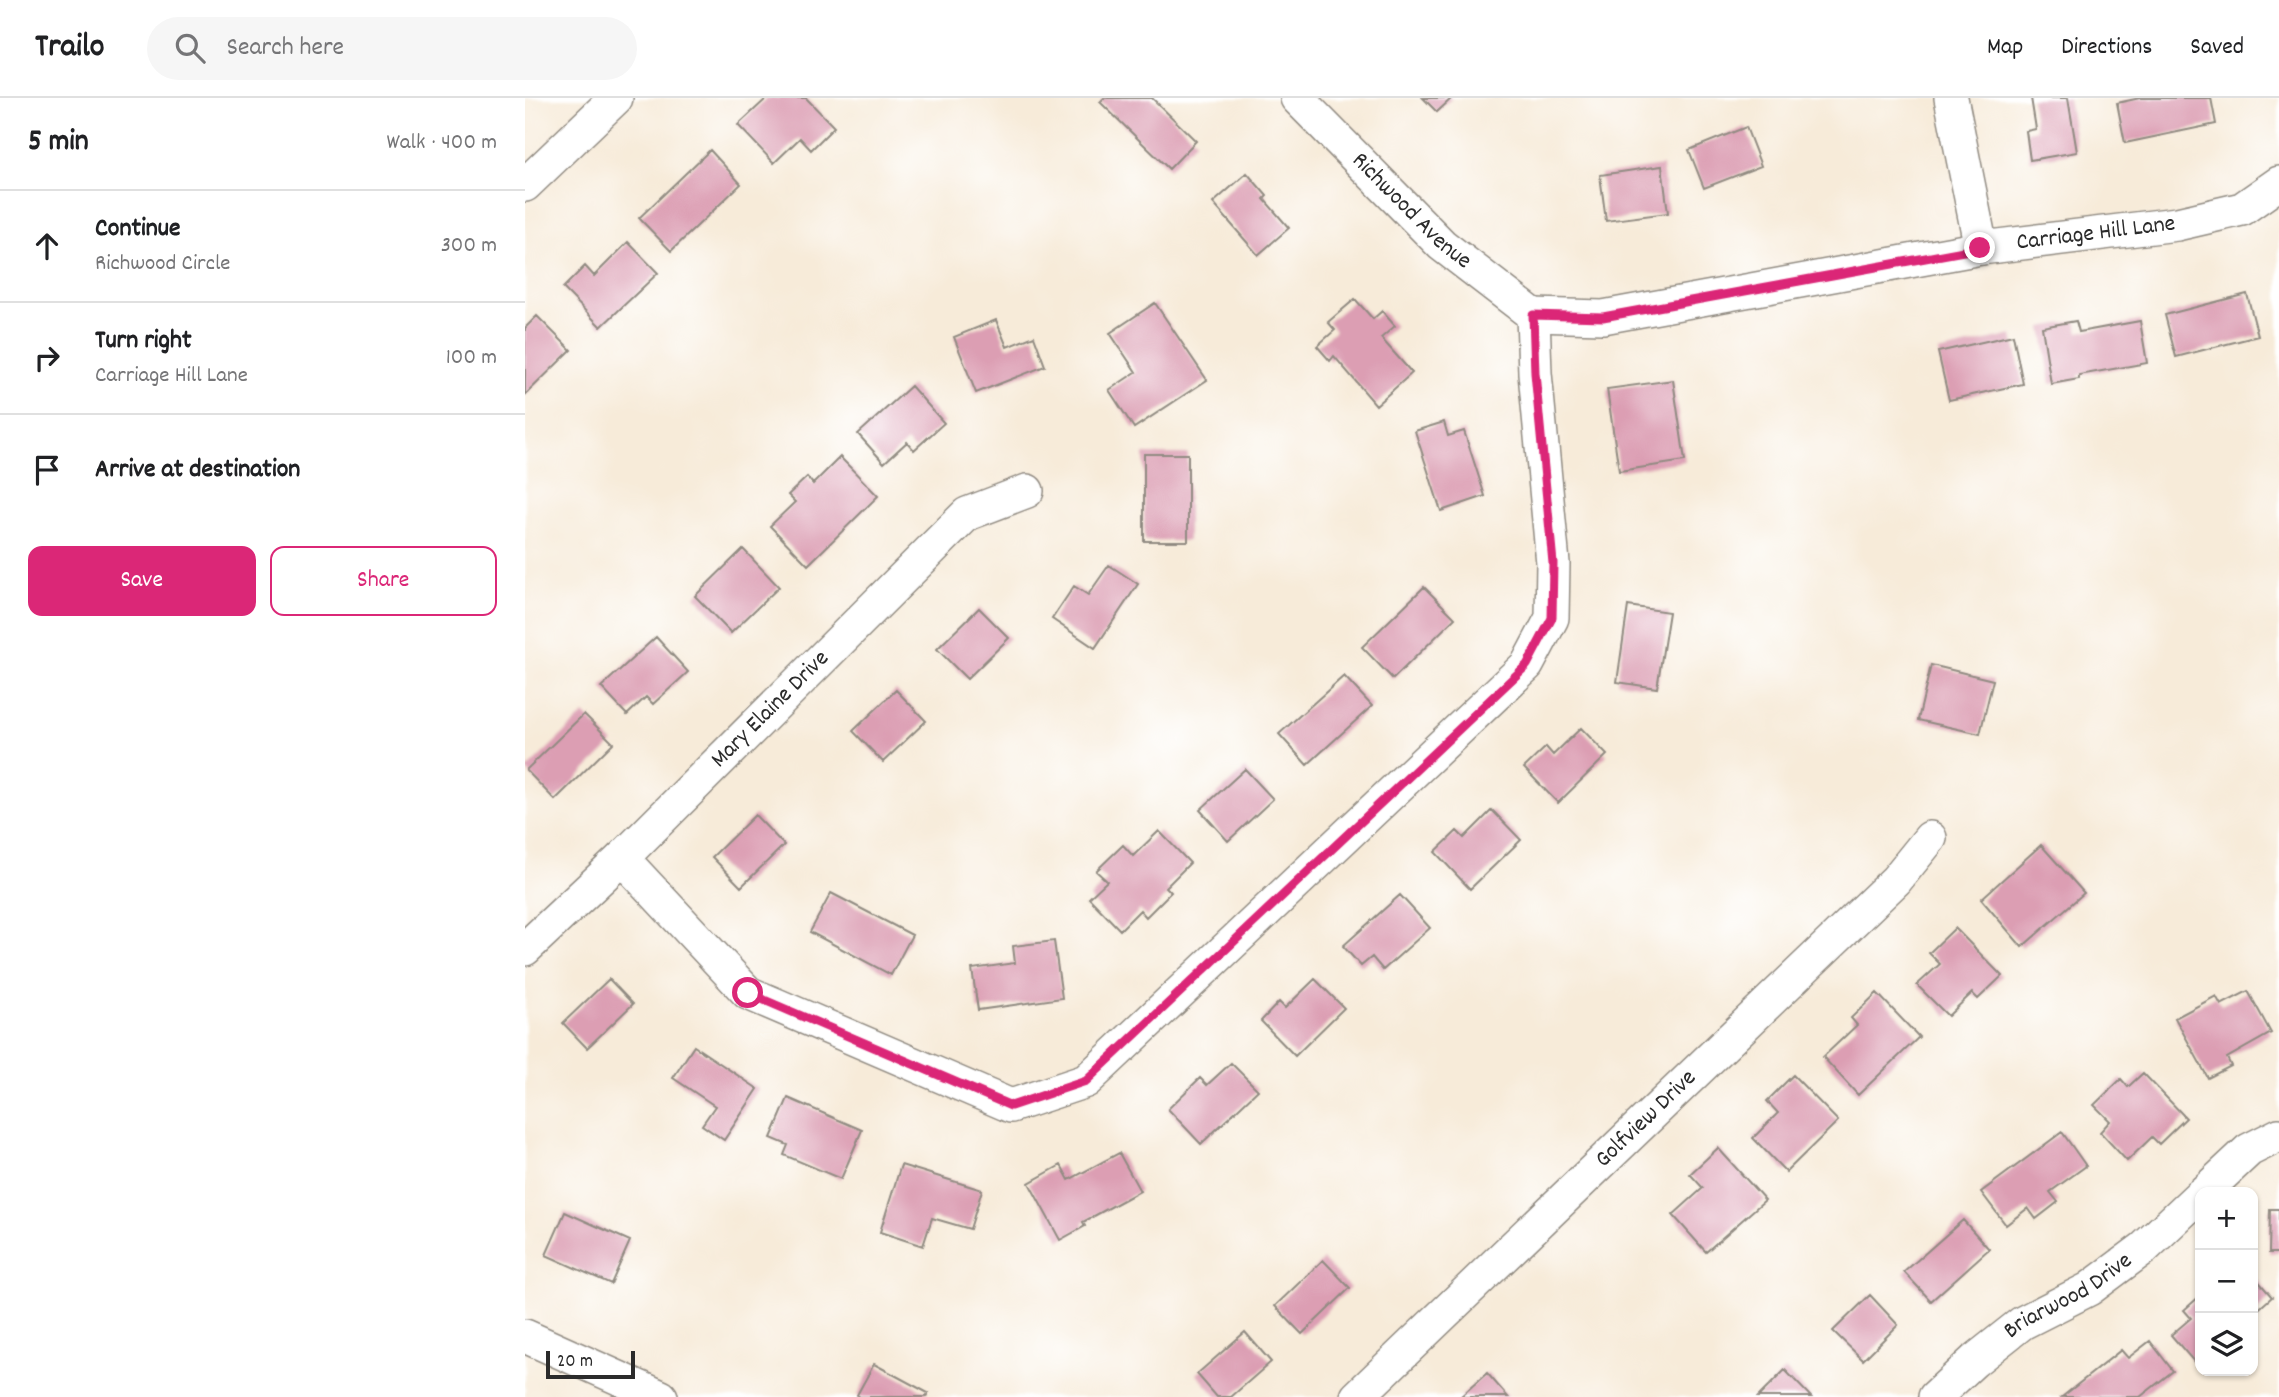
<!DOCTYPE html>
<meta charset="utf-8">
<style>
:root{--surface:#fff;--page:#f6f6f6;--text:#202124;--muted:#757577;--line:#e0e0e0;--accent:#db2777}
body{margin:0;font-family:Dekko,sans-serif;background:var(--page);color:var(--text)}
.controls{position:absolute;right:21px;bottom:21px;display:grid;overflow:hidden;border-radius:14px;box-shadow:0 2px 5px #0004}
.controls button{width:63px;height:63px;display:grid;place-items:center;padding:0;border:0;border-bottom:2px solid var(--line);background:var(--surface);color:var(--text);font:35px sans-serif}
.scale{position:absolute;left:21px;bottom:18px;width:89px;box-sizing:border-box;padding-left:7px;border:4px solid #2b2b2b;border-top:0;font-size:19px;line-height:24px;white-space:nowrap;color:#2b2b2b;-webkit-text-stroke:5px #fff;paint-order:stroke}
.stop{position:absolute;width:21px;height:21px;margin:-16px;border:5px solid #db2777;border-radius:50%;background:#fff}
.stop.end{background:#db2777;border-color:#fff;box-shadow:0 2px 7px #0008}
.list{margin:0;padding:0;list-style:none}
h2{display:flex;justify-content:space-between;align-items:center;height:91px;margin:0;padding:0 28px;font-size:30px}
h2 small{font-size:23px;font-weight:400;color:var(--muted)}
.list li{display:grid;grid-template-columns:46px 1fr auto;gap:21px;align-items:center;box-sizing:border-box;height:112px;padding:0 28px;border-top:2px solid var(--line)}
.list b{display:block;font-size:26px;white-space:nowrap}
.list p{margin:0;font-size:23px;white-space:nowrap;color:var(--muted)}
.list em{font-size:23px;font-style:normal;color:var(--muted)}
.actions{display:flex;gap:14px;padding:21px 28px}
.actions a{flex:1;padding:16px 0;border:2px solid var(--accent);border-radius:14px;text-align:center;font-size:24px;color:var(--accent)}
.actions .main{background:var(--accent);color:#fff}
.icon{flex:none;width:38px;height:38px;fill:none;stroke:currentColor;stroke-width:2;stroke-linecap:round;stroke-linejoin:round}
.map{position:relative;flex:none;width:1754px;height:1299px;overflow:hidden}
header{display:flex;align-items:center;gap:42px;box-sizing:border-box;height:98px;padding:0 35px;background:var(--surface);border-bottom:2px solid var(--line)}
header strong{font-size:33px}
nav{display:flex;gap:38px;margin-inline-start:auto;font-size:24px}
.search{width:490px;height:63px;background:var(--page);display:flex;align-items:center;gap:18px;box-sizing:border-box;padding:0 24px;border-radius:38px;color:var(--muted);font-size:26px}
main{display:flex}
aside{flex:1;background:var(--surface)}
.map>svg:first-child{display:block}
.building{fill:#dc9eb3}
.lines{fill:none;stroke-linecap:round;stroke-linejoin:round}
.minor-casing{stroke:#918b82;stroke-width:36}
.minor{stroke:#fff;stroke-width:33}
.route{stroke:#db2777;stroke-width:9}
.labels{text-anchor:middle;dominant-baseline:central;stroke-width:5;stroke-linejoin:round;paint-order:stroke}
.street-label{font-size:24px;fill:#2b2b2b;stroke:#fff}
</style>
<header>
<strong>Trailo</strong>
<div class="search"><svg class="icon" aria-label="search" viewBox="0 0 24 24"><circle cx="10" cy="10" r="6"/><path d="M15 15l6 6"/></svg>Search here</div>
<nav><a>Map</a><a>Directions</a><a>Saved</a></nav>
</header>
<main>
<aside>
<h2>5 min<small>Walk · 400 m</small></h2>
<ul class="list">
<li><svg class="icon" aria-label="ahead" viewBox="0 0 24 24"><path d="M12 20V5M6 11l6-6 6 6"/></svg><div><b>Continue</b><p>Richwood Circle</p></div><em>300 m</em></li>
<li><svg class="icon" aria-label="right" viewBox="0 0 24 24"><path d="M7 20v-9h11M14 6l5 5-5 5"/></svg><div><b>Turn right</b><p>Carriage Hill Lane</p></div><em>100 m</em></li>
<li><svg class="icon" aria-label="arrive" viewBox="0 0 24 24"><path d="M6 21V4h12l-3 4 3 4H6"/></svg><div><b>Arrive at destination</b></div></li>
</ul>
<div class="actions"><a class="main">Save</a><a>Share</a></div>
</aside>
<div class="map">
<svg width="1754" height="1299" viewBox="0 0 1754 1299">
<rect width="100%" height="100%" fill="#fff"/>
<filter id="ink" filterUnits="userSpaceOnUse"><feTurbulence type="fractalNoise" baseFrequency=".0143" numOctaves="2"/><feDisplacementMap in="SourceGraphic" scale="14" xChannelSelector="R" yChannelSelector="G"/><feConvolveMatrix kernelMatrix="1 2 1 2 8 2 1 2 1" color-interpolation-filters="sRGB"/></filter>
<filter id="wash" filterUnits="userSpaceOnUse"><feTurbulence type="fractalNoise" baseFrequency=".00686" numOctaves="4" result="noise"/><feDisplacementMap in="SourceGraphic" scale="28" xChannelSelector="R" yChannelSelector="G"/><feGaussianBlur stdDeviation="1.57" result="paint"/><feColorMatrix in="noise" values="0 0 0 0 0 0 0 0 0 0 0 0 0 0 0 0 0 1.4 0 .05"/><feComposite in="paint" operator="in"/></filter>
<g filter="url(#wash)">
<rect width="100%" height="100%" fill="#f7ebd9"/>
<g id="blocks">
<path class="building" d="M 242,0 L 281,0 L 309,29 L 286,52 L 275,40 L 249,65 L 213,27 Z
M 579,0 L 627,0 L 671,43 L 644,71 L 575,4 Z
M 898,0 L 927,0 L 912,14 Z
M 1506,0 L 1543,0 L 1552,54 L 1505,62 L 1501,33 L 1511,31 Z
M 1615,0 L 1686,0 L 1691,26 L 1600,45 L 1592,5 Z
M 1221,29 L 1236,68 L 1179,90 L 1164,52 Z
M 185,52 L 216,86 L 146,153 L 114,120 Z
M 1137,68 L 1143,115 L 1081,123 L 1075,77 Z
M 722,75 L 742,98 L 739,101 L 764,130 L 733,157 L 688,105 Z
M 103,144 L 133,175 L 76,229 L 38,190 L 60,168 L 69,178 Z
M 1722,196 L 1733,238 L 1651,259 L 1640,217 Z
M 830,201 L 848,221 L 857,213 L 870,228 L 856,240 L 887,275 L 851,307 L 809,258 L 805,263 L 792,248 L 810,232 L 803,224 Z
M 630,205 L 682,282 L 609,330 L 584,292 L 611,274 L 585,235 Z
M 12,218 L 46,252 L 0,297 L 0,230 Z
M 471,222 L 482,249 L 509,238 L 520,268 L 451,295 L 429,239 Z
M 1551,223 L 1554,234 L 1615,223 L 1622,265 L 1554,277 L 1554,281 L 1526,286 L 1517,229 Z
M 1488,237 L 1498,286 L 1424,302 L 1413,254 Z
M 1148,282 L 1160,363 L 1094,373 L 1082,291 Z
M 386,288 L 419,325 L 389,352 L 382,344 L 359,365 L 333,336 Z
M 919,324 L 923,338 L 939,333 L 960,398 L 916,413 L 890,333 Z
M 619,356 L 663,356 L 663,443 L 619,443 Z
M 315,359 L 353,398 L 283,467 L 245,428 L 270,404 L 263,397 L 282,379 L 288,386 Z
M 218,451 L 254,489 L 206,535 L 170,498 Z
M 584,467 L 613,486 L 570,550 L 527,521 L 549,488 L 563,497 Z
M 899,489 L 930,520 L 868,581 L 837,549 Z
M 1103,508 L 1144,514 L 1132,590 L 1092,584 Z
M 454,510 L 484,540 L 442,581 L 412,551 Z
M 131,539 L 163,574 L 128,606 L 121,599 L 102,617 L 76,589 Z
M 1406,567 L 1468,582 L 1455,636 L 1393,622 Z
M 819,578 L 847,608 L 782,667 L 754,636 Z
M 371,592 L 401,623 L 358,664 L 328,633 Z
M 59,616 L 88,645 L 30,702 L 1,672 Z
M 1056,630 L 1082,657 L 1033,705 L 999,670 L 1021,649 L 1028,657 Z
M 720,671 L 748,701 L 703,743 L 675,712 Z
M 967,712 L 996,742 L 945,791 L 910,754 L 932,733 L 939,740 Z
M 230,717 L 259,747 L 216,789 L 187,759 Z
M 634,733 L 665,765 L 641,789 L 646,794 L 621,819 L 615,812 L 595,832 L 564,800 L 582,783 L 571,773 L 598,747 L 608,758 Z
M 1516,747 L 1559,795 L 1497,849 L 1456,801 Z
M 306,795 L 387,837 L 366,877 L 285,834 Z
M 875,797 L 905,830 L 858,872 L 847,859 L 836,868 L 818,848 Z
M 1430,830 L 1477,878 L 1453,901 L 1447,895 L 1423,918 L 1392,887 L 1415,866 L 1404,855 Z
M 529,843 L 537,900 L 453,912 L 447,871 L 490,865 L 488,848 Z
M 84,881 L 108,906 L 62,950 L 38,925 Z
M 790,881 L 819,910 L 770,958 L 736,923 L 754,904 L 760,910 Z
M 1723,893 L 1746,935 L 1702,960 L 1706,968 L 1683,980 L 1650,920 L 1691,898 L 1696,907 Z
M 1352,895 L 1394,939 L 1333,997 L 1298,959 L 1332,927 L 1326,920 Z
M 169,948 L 233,991 L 199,1042 L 177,1027 L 190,1008 L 148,980 Z
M 706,965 L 733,992 L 676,1046 L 643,1011 L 675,980 L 682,987 Z
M 1618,975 L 1661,1020 L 1634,1046 L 1627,1039 L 1602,1063 L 1575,1034 L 1585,1023 L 1569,1007 L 1596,981 L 1603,989 Z
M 1268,977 L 1313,1023 L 1261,1074 L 1228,1040 L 1253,1015 L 1242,1003 Z
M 263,1000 L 337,1032 L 316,1081 L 259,1057 L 263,1047 L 246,1040 Z
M 1537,1034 L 1561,1068 L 1525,1094 L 1533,1104 L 1511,1121 L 1503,1110 L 1481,1127 L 1456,1094 Z
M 1193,1050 L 1240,1102 L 1181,1154 L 1148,1117 L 1178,1090 L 1165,1076 Z
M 594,1055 L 615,1093 L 558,1124 L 560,1128 L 535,1142 L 504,1085 L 536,1067 L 544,1082 Z
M 376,1067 L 457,1092 L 445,1131 L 407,1120 L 398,1148 L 355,1134 Z
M 1745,1111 L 1754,1111 L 1754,1155 L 1744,1155 Z
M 40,1114 L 105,1143 L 86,1186 L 21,1157 Z
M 1438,1122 L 1464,1151 L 1406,1203 L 1379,1174 Z
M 798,1162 L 825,1190 L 777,1236 L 750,1208 Z
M 1728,1177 L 1747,1199 L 1728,1216 Z
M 1345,1197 L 1373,1227 L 1338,1262 L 1308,1233 Z
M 1675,1198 L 1675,1262 L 1671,1266 L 1646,1237 L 1666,1220 L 1659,1212 Z
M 720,1234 L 746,1264 L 706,1299 L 692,1299 L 672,1276 Z
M 1625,1243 L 1648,1273 L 1615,1299 L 1537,1299 L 1596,1252 L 1603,1260 Z
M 349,1266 L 403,1295 L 401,1299 L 335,1299 L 332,1297 Z
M 1260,1272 L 1286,1299 L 1233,1299 Z
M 962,1275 L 983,1299 L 935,1299 Z"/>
</g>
</g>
<g filter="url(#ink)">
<use href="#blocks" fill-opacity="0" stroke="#918b82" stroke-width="2"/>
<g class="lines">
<defs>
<g id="minor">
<path id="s1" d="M 772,0 L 917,147 L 1008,217"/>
<path d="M 1426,0 L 1456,150"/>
<path d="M 0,87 L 91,0"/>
<path id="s2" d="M 1008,217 L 1078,219 L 1456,150 L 1652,126 L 1717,111 L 1754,85"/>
<path d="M 97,760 L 223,895 L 486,1008 L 561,983 L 1002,567 L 1027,520 L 1028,465 L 1010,275 L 1008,217"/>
<path id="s3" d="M 0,851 L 97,760 L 442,416 L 502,393"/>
<path d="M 1679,1094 L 1724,1052 L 1754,1037"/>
<path d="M 0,1238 L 136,1299"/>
<path id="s4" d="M 832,1299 L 1371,782 L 1405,740"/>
<path id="s5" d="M 1410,1299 L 1449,1263 L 1497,1225 L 1564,1191 L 1619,1150 L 1675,1097"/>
</g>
</defs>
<use href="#minor" class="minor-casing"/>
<use href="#minor" class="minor"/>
</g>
</g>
<g class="lines" filter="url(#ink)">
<path class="route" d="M 223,895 L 486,1008 L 561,983 L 1002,567 L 1027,520 L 1028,465 L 1010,275 L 1008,217 L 1078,219 L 1455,150"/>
</g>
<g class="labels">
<g class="street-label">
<text stroke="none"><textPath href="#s1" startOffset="161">Richwood Avenue</textPath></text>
<text stroke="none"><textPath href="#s2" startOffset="570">Carriage Hill Lane</textPath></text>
<text stroke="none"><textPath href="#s3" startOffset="343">Mary Elaine Drive</textPath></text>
<text stroke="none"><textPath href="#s4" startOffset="401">Golfview Drive</textPath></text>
<text stroke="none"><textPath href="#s5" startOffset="168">Briarwood Drive</textPath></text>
</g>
</g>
</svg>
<div class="controls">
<button>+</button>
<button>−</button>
<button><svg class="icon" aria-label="layers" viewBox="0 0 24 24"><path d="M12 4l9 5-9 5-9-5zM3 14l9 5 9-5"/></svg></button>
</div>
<div class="scale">20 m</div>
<div class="stop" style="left:223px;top:895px"></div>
<div class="stop end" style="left:1455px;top:150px"></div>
</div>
</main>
